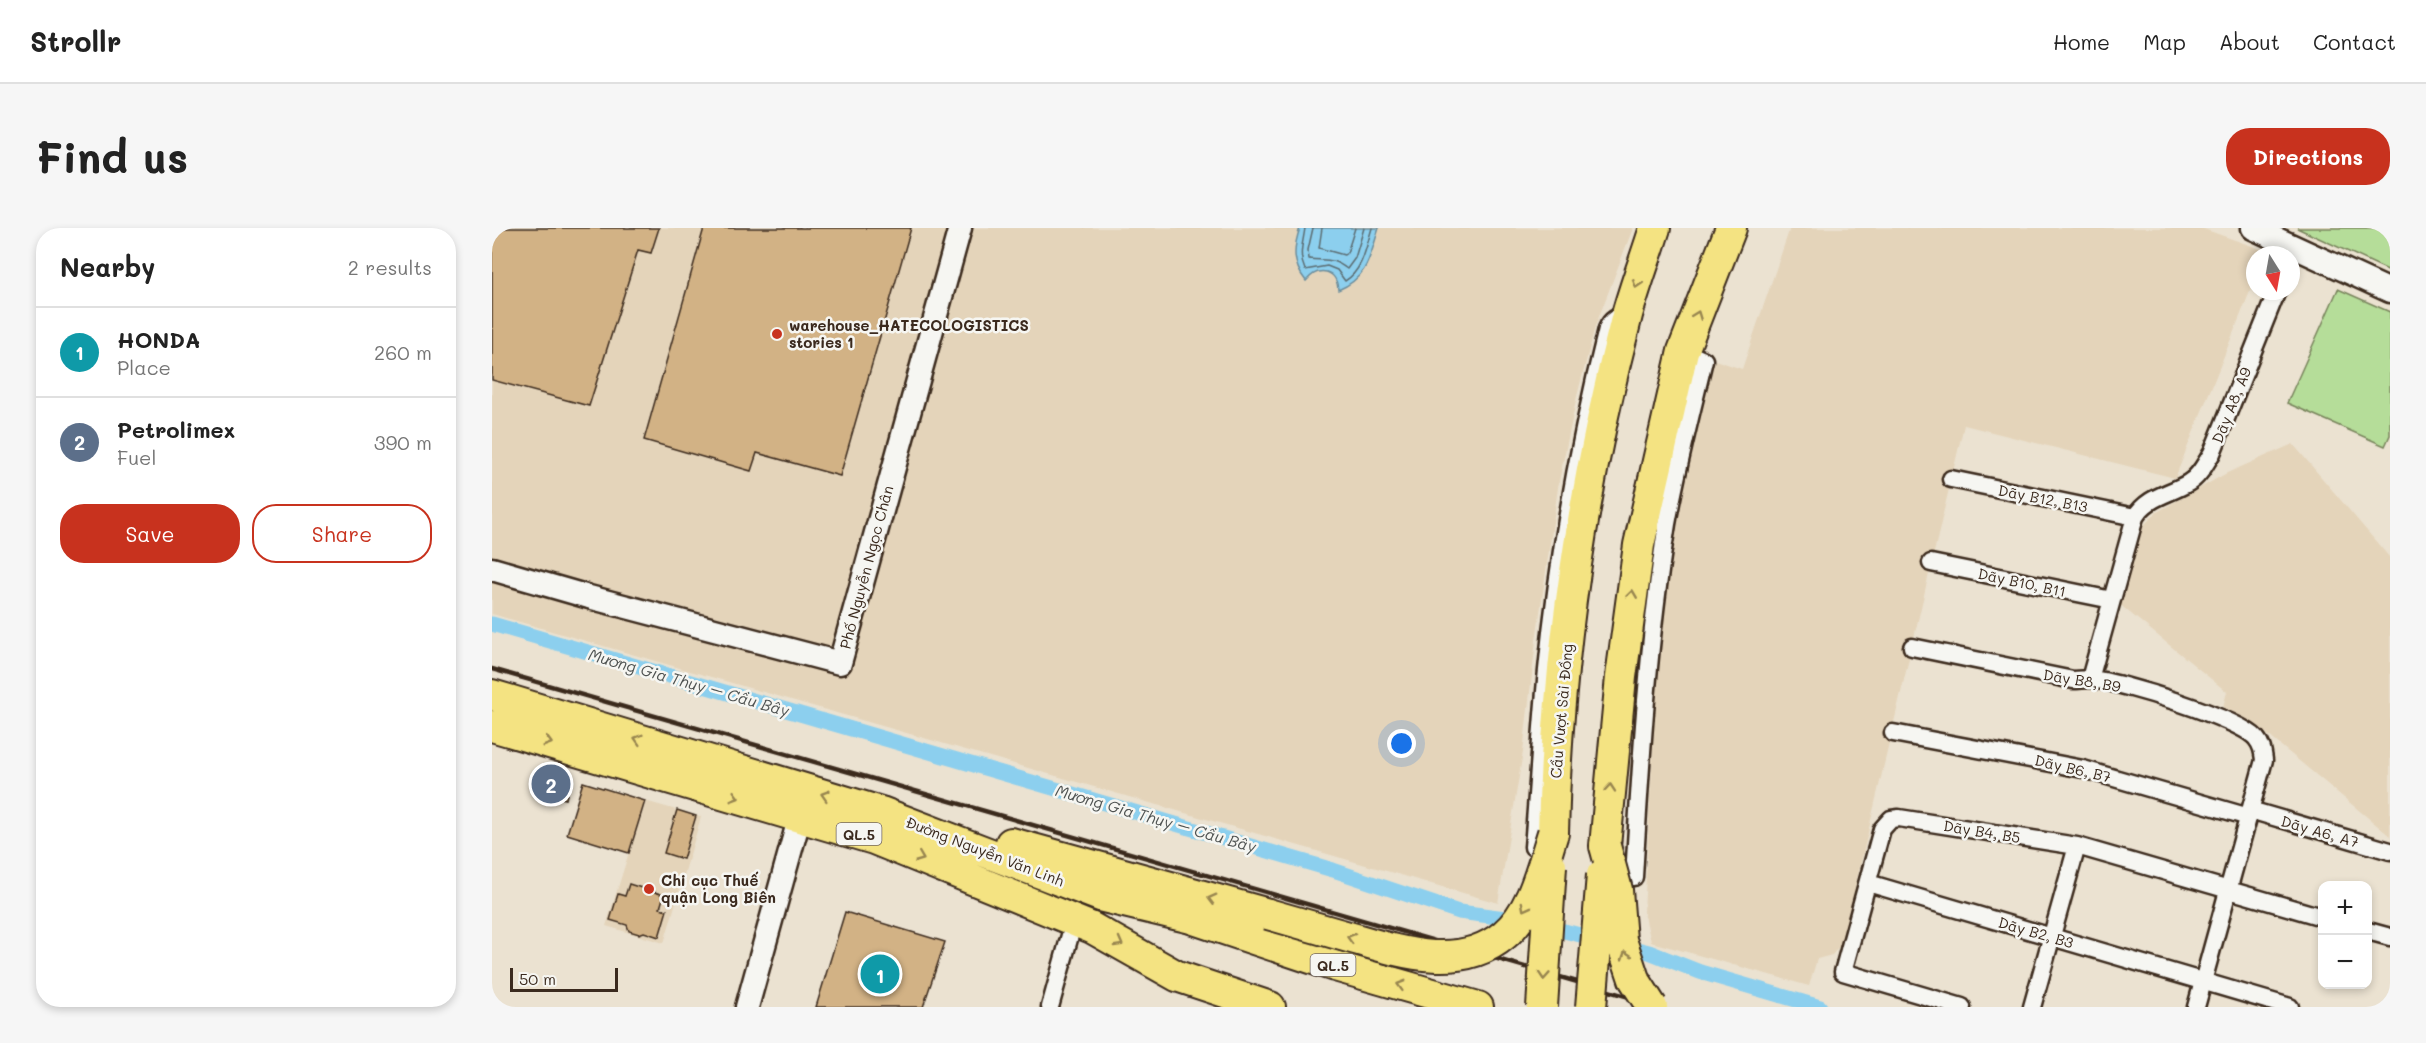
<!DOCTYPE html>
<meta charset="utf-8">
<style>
:root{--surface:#fff;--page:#f6f6f6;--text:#222;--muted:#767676;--line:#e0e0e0;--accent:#c8321e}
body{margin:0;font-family:Mali,sans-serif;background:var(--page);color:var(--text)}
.controls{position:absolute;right:18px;bottom:18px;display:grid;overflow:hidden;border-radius:12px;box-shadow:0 3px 9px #0003}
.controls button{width:54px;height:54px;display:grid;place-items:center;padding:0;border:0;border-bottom:2px solid var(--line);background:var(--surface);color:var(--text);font:30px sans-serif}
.compass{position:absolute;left:1754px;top:18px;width:54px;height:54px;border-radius:50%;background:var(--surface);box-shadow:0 3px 9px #0003;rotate:169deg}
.scale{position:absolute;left:18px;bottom:15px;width:108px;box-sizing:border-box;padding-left:6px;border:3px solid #3b2a1e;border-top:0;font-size:16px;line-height:21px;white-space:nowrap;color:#3b2a1e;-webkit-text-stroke:4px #f6f6f2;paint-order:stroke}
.you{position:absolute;left:910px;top:516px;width:21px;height:21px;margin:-15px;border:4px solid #fff;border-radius:50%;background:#1a73e8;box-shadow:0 0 0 9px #1a73e833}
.badge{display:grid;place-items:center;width:39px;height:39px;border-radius:50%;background:var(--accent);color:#fff;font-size:20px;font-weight:700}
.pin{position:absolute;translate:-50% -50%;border:3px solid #fff;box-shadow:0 2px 6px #0006}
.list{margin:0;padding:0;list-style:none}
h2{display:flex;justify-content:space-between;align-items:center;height:78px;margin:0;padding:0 24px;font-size:26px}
h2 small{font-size:20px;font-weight:400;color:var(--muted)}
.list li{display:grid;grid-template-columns:39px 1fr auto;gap:18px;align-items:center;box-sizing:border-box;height:90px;padding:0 24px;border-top:2px solid var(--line)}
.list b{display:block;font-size:22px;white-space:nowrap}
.list p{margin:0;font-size:20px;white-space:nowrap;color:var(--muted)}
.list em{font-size:20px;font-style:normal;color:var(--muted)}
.actions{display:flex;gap:12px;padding:18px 24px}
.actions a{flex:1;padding:14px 0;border:2px solid var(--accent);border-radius:24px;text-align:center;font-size:21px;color:var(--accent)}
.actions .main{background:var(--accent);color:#fff}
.map{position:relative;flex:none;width:1898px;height:779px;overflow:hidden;border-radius:24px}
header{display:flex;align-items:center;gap:36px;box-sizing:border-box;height:84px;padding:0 30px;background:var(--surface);border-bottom:2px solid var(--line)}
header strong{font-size:28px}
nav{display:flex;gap:33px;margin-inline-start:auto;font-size:21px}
.intro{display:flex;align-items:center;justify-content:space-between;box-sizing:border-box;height:144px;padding:0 36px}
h1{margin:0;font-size:42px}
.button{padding:15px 27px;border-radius:24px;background:var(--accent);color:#fff;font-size:21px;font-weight:700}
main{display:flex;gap:36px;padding:0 36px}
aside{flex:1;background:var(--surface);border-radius:24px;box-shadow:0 3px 9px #0003}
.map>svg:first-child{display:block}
.built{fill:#e4d4ba}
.green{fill:#b5dd99;stroke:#78845c;stroke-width:1.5}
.water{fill:#8ccfee;stroke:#6c8d9b;stroke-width:1.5}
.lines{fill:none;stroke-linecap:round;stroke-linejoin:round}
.shore{stroke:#5b6c71;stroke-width:1.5}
.canal{stroke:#8ccfee;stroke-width:15}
.building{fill:#d2b285;stroke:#3b2a1e;stroke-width:1.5}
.street-casing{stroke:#3b2a1e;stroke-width:21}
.secondary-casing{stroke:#3b2a1e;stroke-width:27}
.highway-casing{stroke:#3b2a1e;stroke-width:34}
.street{stroke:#f6f6f2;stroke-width:16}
.secondary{stroke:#f6f6f2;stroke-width:22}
.highway{stroke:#f4e382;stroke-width:30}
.rail{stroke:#3b2a1e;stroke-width:4.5}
.highway-bridge-casing{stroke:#3b2a1e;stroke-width:34;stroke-linecap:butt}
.highway-bridge{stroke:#f4e382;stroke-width:30}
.oneway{stroke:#988650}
.poi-dot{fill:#c8321e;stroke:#f6f6f2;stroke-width:2}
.labels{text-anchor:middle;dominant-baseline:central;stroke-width:5;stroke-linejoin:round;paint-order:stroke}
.shield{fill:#f6f6f2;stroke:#73675e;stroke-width:1.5}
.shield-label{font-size:14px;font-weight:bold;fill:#3b2a1e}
.poi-label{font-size:15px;font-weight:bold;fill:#3b2a1e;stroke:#f6f6f2;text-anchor:start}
.street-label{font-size:15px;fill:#3b2a1e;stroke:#f6f6f2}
.water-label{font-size:16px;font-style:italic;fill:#4f5352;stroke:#f6f6f2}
</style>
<header>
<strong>Strollr</strong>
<nav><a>Home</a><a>Map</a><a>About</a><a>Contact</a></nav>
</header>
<div class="intro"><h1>Find us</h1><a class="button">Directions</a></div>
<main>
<aside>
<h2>Nearby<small>2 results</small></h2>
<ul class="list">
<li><span class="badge" style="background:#0f9aa8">1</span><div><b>HONDA</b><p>Place</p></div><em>260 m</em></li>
<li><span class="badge" style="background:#5c6f8a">2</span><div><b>Petrolimex</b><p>Fuel</p></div><em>390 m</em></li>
</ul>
<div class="actions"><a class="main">Save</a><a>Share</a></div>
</aside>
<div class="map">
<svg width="1898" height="779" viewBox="0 0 1898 779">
<rect width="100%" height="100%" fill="#ebe2d1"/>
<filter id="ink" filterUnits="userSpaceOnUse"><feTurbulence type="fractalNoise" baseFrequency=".0167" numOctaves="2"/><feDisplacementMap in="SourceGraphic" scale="12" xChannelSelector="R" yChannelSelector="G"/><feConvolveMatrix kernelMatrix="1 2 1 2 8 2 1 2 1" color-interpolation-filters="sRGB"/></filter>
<g filter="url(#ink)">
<path class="built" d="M 0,0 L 1141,0 L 1103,99 L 1085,168 L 1067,253 L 1044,412 L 1031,524 L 1006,675 L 0,386 Z
M 1298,0 L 1709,0 L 1774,23 L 1773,27 L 1763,27 L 1763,51 L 1683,250 L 1472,197 L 1350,715 L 1340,727 L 1325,731 L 1317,758 L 1159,714 L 1152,684 L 1165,442 L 1183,294 L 1202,206 L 1223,132 L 1250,141 Z
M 1801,216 L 1898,330 L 1898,608 L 1765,498 L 1731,479 L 1735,464 L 1627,376 L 1648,301 L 1665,284 L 1735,245 Z
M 153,573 L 209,589 L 172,715 L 114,698 Z"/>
<path class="green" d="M 1805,0 L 1898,0 L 1898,43 Z
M 1846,61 L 1898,84 L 1898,207 L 1893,218 L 1795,175 Z"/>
<path class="water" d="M 808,0 L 887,0 C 878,28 876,50 846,62 C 845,42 827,37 814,53 C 800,36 801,20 808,0 Z"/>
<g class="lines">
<path class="shore" d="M 813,0 C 811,16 806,26 813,42 L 835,38 L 845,42 L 853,53 C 871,42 874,19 880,0
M 821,0 L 816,22 L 817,31 C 834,33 840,29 855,41 L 863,30 L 872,0
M 830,0 L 827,20 L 852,27 L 855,25 L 863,0"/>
<path class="canal" d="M 0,396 L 841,642 L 967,684 L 1029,692
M 1052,698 L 1157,724 L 1208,744 L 1328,779"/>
</g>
<path class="building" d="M 0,0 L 167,0 L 159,25 L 146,22 L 97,178 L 0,152 Z
M 212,0 L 419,0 L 348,248 L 265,225 L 259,243 L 152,212 Z
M 47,542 L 79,549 L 74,571 L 42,564 Z
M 91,554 L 153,573 L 137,625 L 75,606 Z
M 185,582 L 204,588 L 191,631 L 172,625 Z
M 137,656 L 172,667 L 168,680 L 175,682 L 167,709 L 152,704 L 147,706 L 137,703 L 135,697 L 118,692 L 126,666 L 133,668 Z
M 353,684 L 453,714 L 431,779 L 324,779 Z"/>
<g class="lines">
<defs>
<path id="street" d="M 1459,251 L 1643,289
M 1439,335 L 1620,372
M 1420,419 L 1581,452 C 1587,452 1593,451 1599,451 C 1629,454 1746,490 1764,510 C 1770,517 1771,524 1772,532 L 1704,779
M 1598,451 L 1643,289 C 1656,268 1676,267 1696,255 C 1707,249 1713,236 1720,225 L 1785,63
M 1401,505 L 1591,541 L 1757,589
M 1758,582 L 1898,623
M 1041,619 C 1046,560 1049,501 1055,442 C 1066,327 1087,213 1115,101 C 1119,91 1125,89 1135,86
M 1142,649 C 1149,531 1156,413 1175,296 C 1185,240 1199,186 1212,132 L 1191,123
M 1376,655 L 1798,779
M 1876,703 L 1898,709
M 558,779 L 582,693
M 1470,779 L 1351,744 L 1390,601 L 1399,591 L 1407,590 L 1585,618 L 1830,689
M 1540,779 L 1585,618"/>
<path id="secondary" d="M 1761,0 L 1898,63
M 0,341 L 97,369 L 348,435 L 468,0
M 255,779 L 308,588"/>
<path id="highway" d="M 0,467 L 389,584 L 611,669 L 699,690 L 843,738 L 986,779
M 0,498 L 382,611 L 600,700 L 685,748 L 778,779
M 1061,605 C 1065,430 1091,256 1135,87 C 1143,58 1154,29 1163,0
M 519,615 L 776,686
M 1113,618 L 1129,449 L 1147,317 L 1191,123 L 1239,0"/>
</defs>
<use href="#street" class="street-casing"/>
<use href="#secondary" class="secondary-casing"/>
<use href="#highway" class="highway-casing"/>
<use href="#street" class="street"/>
<use href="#secondary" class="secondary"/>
<use href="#highway" class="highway"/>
<path class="rail" d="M 0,441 L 1172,779"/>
<defs>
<path id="highway-bridge" d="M 1113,618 L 1125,662 L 1129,712 L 1142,751 L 1160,779
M 776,686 C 804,694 832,702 860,710 C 908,724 968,744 1012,707 C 1041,683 1050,639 1061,605
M 1050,779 L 1059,638
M 1099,779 L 1110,647"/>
</defs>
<use href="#highway-bridge" class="highway-bridge-casing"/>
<use href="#highway-bridge" class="highway-bridge"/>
</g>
<defs><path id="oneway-chevron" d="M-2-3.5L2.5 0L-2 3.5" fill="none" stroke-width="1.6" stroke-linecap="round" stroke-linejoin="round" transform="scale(1.5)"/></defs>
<g class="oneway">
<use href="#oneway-chevron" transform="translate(1145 56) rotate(108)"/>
<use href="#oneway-chevron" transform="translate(1205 87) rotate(-69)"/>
<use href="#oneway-chevron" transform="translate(1140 366) rotate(-82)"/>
<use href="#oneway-chevron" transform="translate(146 511) rotate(-163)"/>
<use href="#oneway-chevron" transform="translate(56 514) rotate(16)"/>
<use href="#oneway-chevron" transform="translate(1118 560) rotate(-85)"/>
<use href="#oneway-chevron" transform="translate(333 567) rotate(-163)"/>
<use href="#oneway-chevron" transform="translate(243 569) rotate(16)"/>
<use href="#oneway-chevron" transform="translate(428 630) rotate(22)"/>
<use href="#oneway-chevron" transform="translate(720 671) rotate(-165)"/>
<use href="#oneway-chevron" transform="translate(1033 679) rotate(118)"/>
<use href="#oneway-chevron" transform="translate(859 710) rotate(-164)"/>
<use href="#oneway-chevron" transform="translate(627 715) rotate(29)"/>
<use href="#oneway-chevron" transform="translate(1134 727) rotate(-108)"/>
<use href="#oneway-chevron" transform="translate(1052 748) rotate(94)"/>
<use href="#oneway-chevron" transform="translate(909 757) rotate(-164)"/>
</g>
</g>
<g class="poi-dot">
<circle cx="285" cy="106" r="6"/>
<circle cx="157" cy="661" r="6"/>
</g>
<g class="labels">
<g class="shield">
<rect x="344.5" y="595" width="45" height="22" rx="4.5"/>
<rect x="818.5" y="726" width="45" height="22" rx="4.5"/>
</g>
<g class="shield-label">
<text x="367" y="606">QL.5</text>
<text x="841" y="737">QL.5</text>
</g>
<g class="poi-label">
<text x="297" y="97">warehouse_HATECOLOGISTICS<tspan x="297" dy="17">stories 1</tspan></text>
<text x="169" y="652">Chi cục Thuế<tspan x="169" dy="17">quận Long Biên</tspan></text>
</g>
<g class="street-label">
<text transform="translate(1739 177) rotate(-68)">Dãy A8, A9</text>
<text transform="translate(1551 270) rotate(11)">Dãy B12, B13</text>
<text transform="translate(374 339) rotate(-75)">Phố Nguyễn Ngọc Chân</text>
<text transform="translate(1530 354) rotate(12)">Dãy B10, B11</text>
<text transform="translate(1590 452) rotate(9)">Dãy B8, B9</text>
<text transform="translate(1069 483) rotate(-85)">Cầu Vượt Sài Đồng</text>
<text transform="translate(1581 540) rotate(13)">Dãy B6, B7</text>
<text transform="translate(1490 603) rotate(9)">Dãy B4, B5</text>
<text transform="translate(1828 603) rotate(16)">Dãy A6, A7</text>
<text transform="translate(493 623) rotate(21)">Đường Nguyễn Văn Linh</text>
<text transform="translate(1544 704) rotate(16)">Dãy B2, B3</text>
</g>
<g class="water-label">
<text transform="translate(197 454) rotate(16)">Mương Gia Thụy – Cầu Bây</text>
<text transform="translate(664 590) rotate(16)">Mương Gia Thụy – Cầu Bây</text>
</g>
</g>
</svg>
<div class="controls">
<button>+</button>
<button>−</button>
</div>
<svg class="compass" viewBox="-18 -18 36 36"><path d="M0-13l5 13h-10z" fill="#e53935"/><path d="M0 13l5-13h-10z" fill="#767676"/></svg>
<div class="scale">50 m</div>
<div class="you"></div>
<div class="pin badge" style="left:388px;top:746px;background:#0f9aa8">1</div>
<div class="pin badge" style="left:59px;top:556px;background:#5c6f8a">2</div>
</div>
</main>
